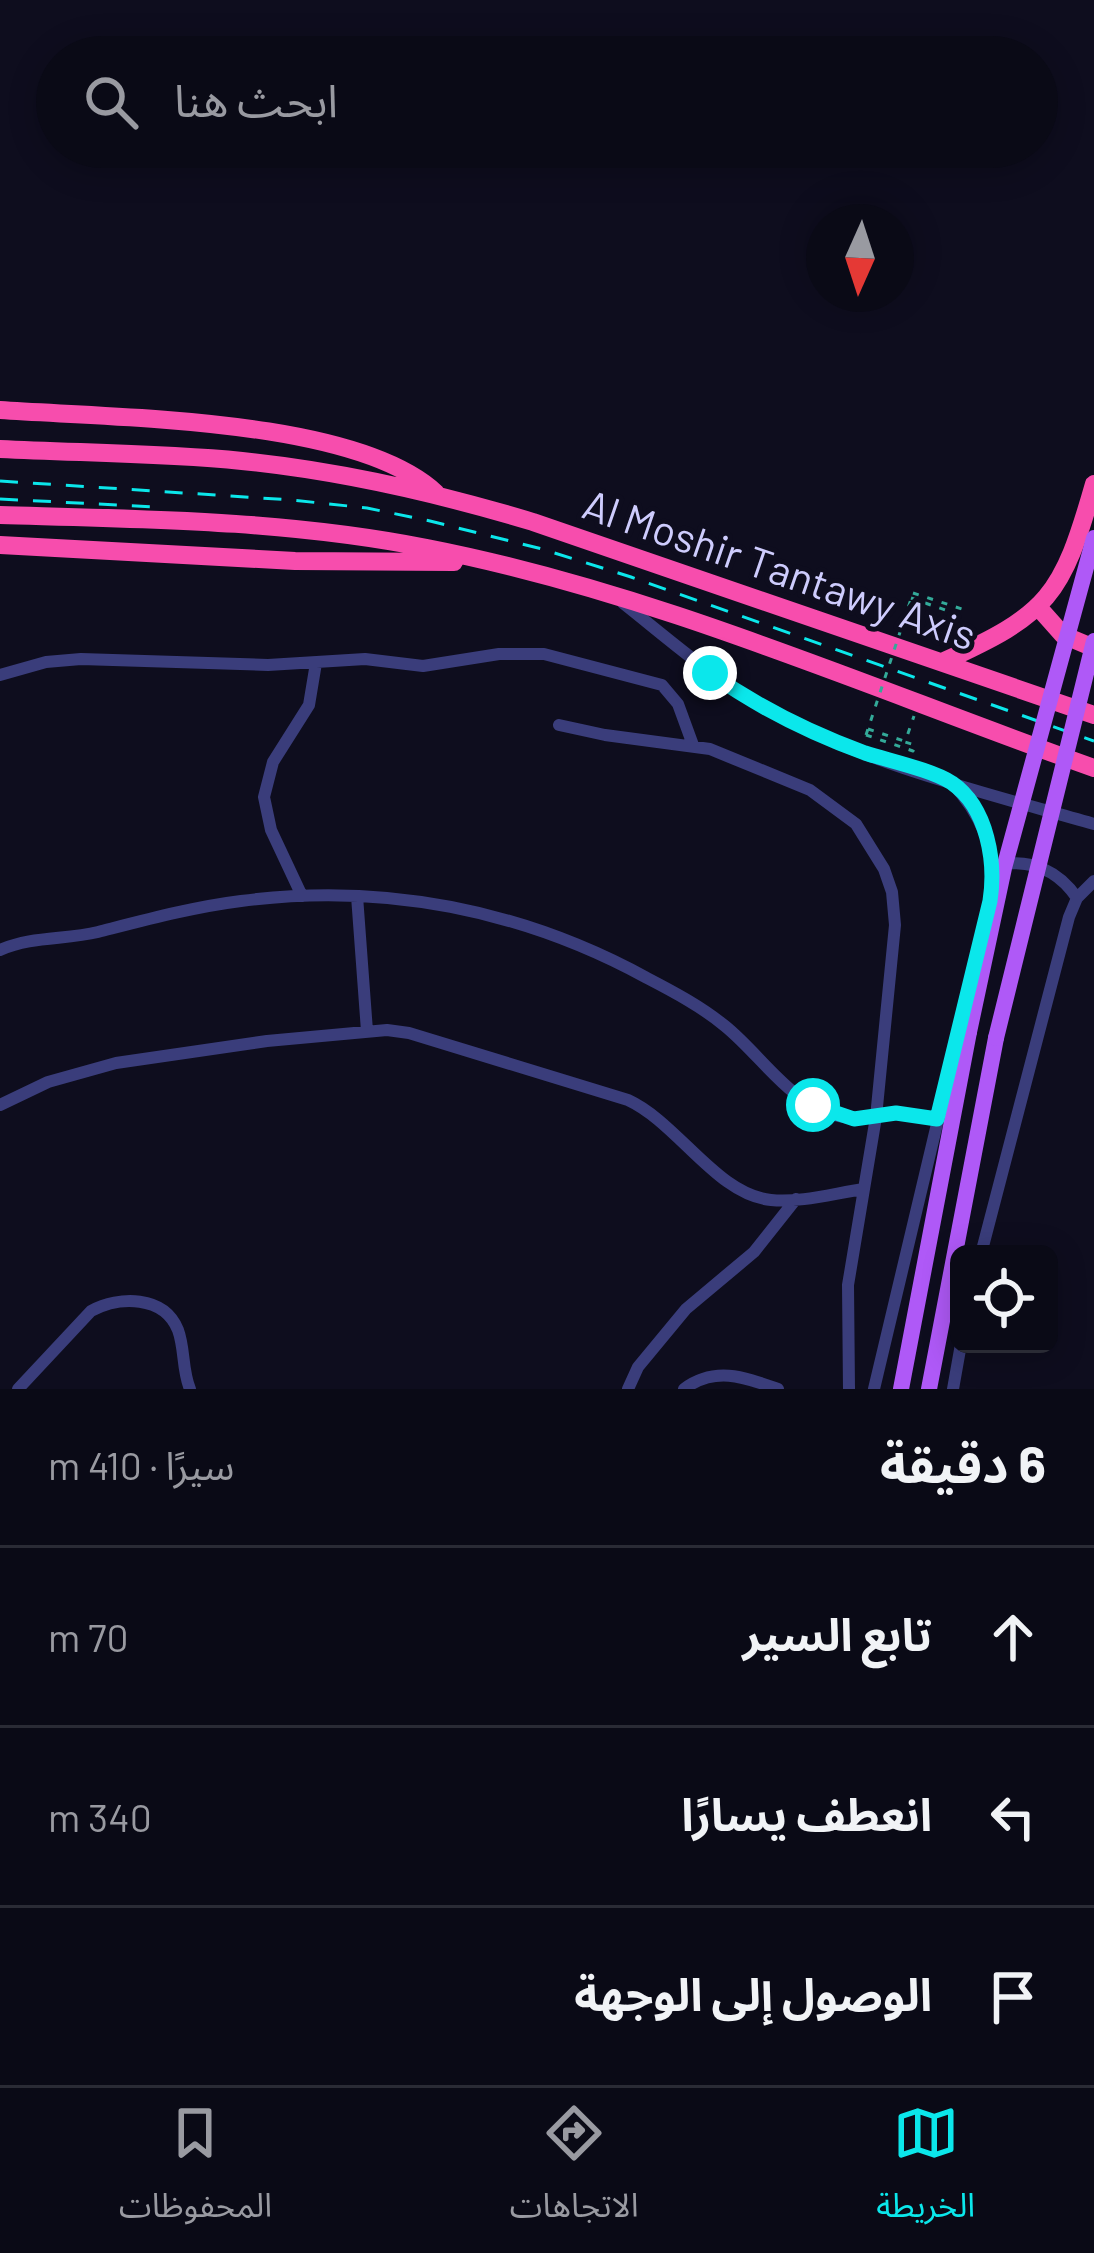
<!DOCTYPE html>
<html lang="ar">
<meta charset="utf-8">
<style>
:root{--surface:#0a0a16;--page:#181823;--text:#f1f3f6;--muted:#999aa1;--line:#2a2b35;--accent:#0be7eb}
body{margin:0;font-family:Barlow,"Noto Sans Arabic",sans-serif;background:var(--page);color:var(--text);direction:rtl}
.controls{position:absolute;right:36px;bottom:36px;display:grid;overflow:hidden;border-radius:18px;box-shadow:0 6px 30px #0003}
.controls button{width:108px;height:108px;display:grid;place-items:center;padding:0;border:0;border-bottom:3px solid var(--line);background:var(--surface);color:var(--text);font:60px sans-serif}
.compass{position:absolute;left:806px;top:204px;width:108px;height:108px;border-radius:50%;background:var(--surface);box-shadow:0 6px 30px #0003;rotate:183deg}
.stop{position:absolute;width:36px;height:36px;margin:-27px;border:9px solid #0be7eb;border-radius:50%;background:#fff}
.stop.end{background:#0be7eb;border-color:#fff;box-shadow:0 3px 12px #0008}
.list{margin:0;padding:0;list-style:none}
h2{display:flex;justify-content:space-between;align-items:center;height:156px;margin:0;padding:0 48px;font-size:51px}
h2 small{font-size:39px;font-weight:400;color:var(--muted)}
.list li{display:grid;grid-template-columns:78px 1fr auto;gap:36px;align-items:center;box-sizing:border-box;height:180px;padding:0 48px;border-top:3px solid var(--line)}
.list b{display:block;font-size:45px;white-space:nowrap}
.list em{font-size:39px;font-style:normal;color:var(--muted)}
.icon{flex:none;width:66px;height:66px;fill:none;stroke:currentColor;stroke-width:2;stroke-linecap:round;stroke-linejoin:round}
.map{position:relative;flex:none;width:1094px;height:1389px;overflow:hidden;direction:ltr}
.search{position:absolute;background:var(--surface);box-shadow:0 6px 30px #0003;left:36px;right:36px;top:36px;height:132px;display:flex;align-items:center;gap:30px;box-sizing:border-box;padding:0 42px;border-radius:66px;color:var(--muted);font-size:45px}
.sheet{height:696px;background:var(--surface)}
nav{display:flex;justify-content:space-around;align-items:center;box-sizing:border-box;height:168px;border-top:3px solid var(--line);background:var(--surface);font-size:33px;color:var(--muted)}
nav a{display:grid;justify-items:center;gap:6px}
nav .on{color:var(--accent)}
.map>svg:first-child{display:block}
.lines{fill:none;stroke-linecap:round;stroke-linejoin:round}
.path{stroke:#3a9;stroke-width:3;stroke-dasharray:6 9;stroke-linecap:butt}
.minor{stroke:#3a3d7b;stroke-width:12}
.major{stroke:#af59f7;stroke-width:16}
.highway{stroke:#f74dad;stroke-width:18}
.rail{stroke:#0be7eb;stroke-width:3;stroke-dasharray:18 15;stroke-linecap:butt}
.path-bridge{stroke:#3a9;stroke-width:3;stroke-dasharray:6 9;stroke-linecap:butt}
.major-bridge{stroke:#af59f7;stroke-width:16}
.route{stroke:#0be7eb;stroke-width:15}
.labels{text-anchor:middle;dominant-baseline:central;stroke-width:10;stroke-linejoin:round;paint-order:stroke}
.street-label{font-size:42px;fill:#ceccfd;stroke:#0e0d1e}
</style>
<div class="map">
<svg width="1094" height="1389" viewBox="0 0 1094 1389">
<rect width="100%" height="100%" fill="#0e0d1e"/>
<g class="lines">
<path class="path" d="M 913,593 L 962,609 L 960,614 L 950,611 L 938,646
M 911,598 L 948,611
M 868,729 L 904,741
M 866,735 L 913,751 L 915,745 L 905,742 L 914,716"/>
<path class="minor" d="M 623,603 C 671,641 717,682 772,712 C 871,766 986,793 1094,824
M 0,675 L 46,662 L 81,659 L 268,665 L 365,659 L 423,666 L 499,654 L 544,654 L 662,685 L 678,704 L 693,745
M 559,725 L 605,735 L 710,749 L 810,790 L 856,824 L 884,869 L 892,892 L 895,925 L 876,1117 L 848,1285 L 849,1389
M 952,783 C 979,812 997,849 992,890
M 1002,864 C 1033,860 1059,871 1077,898
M 302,896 L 271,830 L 264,797 L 273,762 L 309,705 L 316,663
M 357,896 L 367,1031
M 0,950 C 32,936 65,940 98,932 C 145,920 193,907 241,901 C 383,882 523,910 647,978 C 674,992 702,1007 725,1026 C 762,1056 789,1103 838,1116 C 857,1121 873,1116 892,1114 C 908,1112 922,1117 937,1119
M 0,1105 L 48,1082 L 116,1063 L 267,1041 L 387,1030 L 409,1033 L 628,1100 C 678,1123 717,1195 771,1200 C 801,1203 835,1193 864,1189
M 981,1254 L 1069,917 L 1077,898 L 1094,881
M 18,1389 L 91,1311 C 119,1296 164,1295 178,1330 C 185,1349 182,1370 190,1389
M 628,1389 L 638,1367 L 686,1309 L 754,1252 L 796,1199
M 684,1389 C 715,1366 744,1377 778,1389
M 874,1389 L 981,939
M 953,1389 L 961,1344"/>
<path class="major" d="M 901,1389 L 969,1032
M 929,1389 L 996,1038"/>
<path class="highway" d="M 0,410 C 111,418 355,417 436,493
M 0,449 C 81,453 161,453 242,461 C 341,471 437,493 533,522 L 1094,715
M 0,515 C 143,519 286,520 427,548 C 657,593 874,690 1094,768
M 0,545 L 295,561 L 454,562
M 1039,608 L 1063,635 L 1094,648
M 942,662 C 1049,614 1062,596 1094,484"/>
<path class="rail" d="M 0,481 L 292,500 L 367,508 L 430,521 L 542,549 L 631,577 L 1094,741
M 0,499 L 156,507"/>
<path class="path-bridge" d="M 866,735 L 913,593"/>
<path class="major-bridge" d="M 969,1032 L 1004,868 L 1094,538
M 996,1038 L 1094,641"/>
</g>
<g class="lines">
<path class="route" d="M 710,673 C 758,707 810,733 865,753 C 890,761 932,770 952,783 C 988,808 996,863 990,901 L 937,1119 L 896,1113 L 854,1119 L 813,1105"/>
</g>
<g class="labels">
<g class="street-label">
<text transform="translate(780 568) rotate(19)">Al Moshir Tantawy Axis</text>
</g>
</g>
</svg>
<div class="controls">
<button><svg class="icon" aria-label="locate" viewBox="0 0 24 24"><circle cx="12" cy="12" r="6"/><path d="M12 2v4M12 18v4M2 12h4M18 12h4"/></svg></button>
</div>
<svg class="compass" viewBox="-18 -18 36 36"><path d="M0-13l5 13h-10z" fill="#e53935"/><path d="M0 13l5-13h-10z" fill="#999aa1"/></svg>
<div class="stop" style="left:813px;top:1105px"></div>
<div class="stop end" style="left:710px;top:673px"></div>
<div class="search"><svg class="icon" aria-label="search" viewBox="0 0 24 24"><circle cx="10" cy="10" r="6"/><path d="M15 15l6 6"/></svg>ابحث هنا</div>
</div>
<section class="sheet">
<h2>6 دقيقة<small>سيرًا · 410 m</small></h2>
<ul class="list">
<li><svg class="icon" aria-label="ahead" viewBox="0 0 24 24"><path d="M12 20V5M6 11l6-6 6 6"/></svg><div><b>تابع السير</b></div><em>70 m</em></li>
<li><svg class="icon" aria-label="left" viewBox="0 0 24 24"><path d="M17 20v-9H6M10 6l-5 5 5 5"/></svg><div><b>انعطف يسارًا</b></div><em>340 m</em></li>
<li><svg class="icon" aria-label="arrive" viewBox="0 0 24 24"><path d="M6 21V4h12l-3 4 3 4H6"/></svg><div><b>الوصول إلى الوجهة</b></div></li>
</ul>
</section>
<nav>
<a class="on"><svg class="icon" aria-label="map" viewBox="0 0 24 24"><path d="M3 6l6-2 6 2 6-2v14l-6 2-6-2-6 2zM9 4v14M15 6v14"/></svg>الخريطة</a>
<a><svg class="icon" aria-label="directions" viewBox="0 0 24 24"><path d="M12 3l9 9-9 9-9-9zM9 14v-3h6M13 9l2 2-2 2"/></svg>الاتجاهات</a>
<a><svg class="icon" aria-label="saved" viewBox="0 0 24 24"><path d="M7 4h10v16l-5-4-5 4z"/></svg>المحفوظات</a>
</nav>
